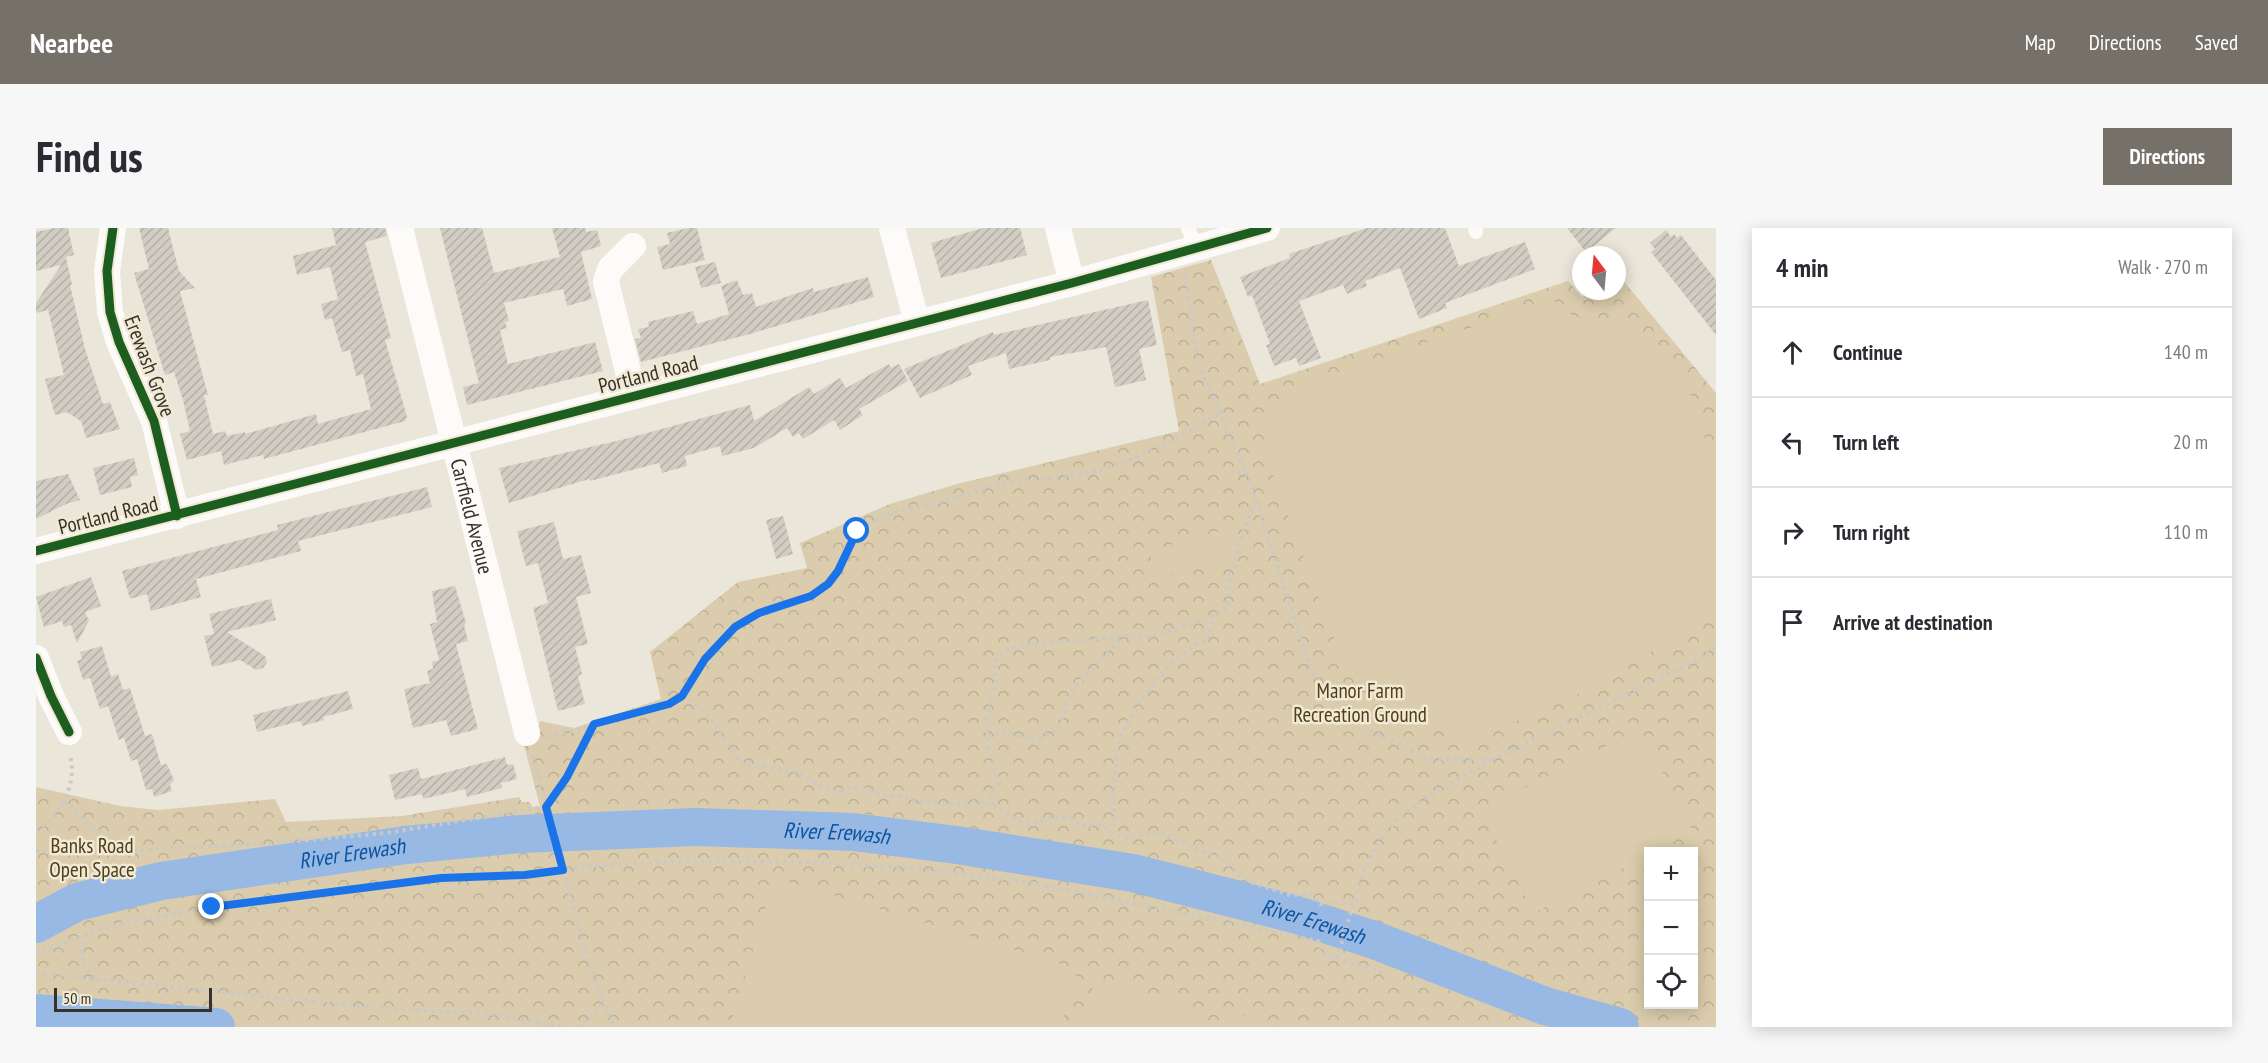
<!DOCTYPE html>
<meta charset="utf-8">
<style>
:root{--surface:#fff;--page:#f7f7f7;--text:#2b2b33;--muted:#7c7c81;--line:#e1e1e2;--accent:#757168}
body{margin:0;font-family:"PT Sans Narrow",sans-serif;background:var(--page);color:var(--text)}
.controls{position:absolute;right:18px;bottom:18px;display:grid;overflow:hidden;border-radius:0px;box-shadow:0 3px 15px #0003}
.controls button{width:54px;height:54px;display:grid;place-items:center;padding:0;border:0;border-bottom:2px solid var(--line);background:var(--surface);color:var(--text);font:30px sans-serif}
.compass{position:absolute;left:1536px;top:18px;width:54px;height:54px;border-radius:50%;background:var(--surface);box-shadow:0 3px 15px #0003;rotate:344deg}
.scale{position:absolute;left:18px;bottom:15px;width:158px;box-sizing:border-box;padding-left:6px;border:3px solid #36322b;border-top:0;font-size:16px;line-height:21px;white-space:nowrap;color:#36322b;-webkit-text-stroke:4px #f1e9d4;paint-order:stroke}
.stop{position:absolute;width:18px;height:18px;margin:-14px;border:4px solid #1a73e8;border-radius:50%;background:#fff}
.stop.end{background:#1a73e8;border-color:#fff;box-shadow:0 2px 6px #0008}
.list{margin:0;padding:0;list-style:none}
h2{display:flex;justify-content:space-between;align-items:center;height:78px;margin:0;padding:0 24px;font-size:26px}
h2 small{font-size:20px;font-weight:400;color:var(--muted)}
.list li{display:grid;grid-template-columns:39px 1fr auto;gap:18px;align-items:center;box-sizing:border-box;height:90px;padding:0 24px;border-top:2px solid var(--line)}
.list b{display:block;font-size:22px;white-space:nowrap}
.list em{font-size:20px;font-style:normal;color:var(--muted)}
.icon{flex:none;width:33px;height:33px;fill:none;stroke:currentColor;stroke-width:2;stroke-linecap:round;stroke-linejoin:round}
.map{position:relative;flex:none;width:1680px;height:799px;overflow:hidden;border-radius:0px}
header{display:flex;align-items:center;gap:36px;box-sizing:border-box;height:84px;padding:0 30px;background:var(--accent);color:#fff}
header strong{font-size:28px}
nav{display:flex;gap:33px;margin-inline-start:auto;font-size:21px}
.intro{display:flex;align-items:center;justify-content:space-between;box-sizing:border-box;height:144px;padding:0 36px}
h1{margin:0;font-size:42px}
.button{padding:15px 27px;border-radius:0px;background:var(--accent);color:#fff;font-size:21px;font-weight:700}
main{display:flex;gap:36px;padding:0 36px}
aside{flex:1;background:var(--surface);border-radius:0px;box-shadow:0 3px 15px #0003}
.map>svg:first-child{display:block}
.grass{fill:url(#grass-tufts)}
.forest{fill:url(#forest-crowns);fill-rule:evenodd}
.pitch{fill:#daccac}
.lines{fill:none;stroke-linecap:round;stroke-linejoin:round}
.river{stroke:#97b9e3;stroke-width:38}
.building{fill:url(#building-hatch)}
.path{stroke:#cbc9c6;stroke-width:4;stroke-dasharray:3 4.5;stroke-linecap:butt}
.lane{stroke:#fcfbf9;stroke-width:14}
.street{stroke:#fcfbf9;stroke-width:26}
.cycleway-casing{stroke:#f1e9d4;stroke-width:13}
.cycleway{stroke:#1b5e20;stroke-width:9}
.route{stroke:#1a73e8;stroke-width:8}
.labels{text-anchor:middle;dominant-baseline:central;stroke-width:5;stroke-linejoin:round;paint-order:stroke}
.street-label{font-size:21px;fill:#36322b;stroke:#f1e9d4}
.park-label{font-size:21px;fill:#4e3f1b;stroke:#f1e9d4}
.water-label{font-size:22px;font-style:italic;fill:#0c53a0;stroke:#f1e9d4}
</style>
<header>
<strong>Nearbee</strong>
<nav><a>Map</a><a>Directions</a><a>Saved</a></nav>
</header>
<div class="intro"><h1>Find us</h1><a class="button">Directions</a></div>
<main>
<div class="map">
<svg width="1680" height="799" viewBox="0 0 1680 799">
<defs>
<pattern id="grass-tufts" width="24" height="20" patternUnits="userSpaceOnUse" patternTransform="scale(1.5)"><rect width="24" height="20" fill="#daccac"/><path d="M3 7l-1-3M5 7V3M7 7l1-3M15 17l-1-3M17 17v-4M19 17l1-3" fill="none" stroke="#bcb094"/></pattern>
<pattern id="forest-crowns" width="20" height="18" patternUnits="userSpaceOnUse" patternTransform="scale(1.5)"><rect width="20" height="18" fill="#daccac"/><path d="M2 6a3 3 0 1 1 6 0M12 15a3 3 0 1 1 6 0" fill="none" stroke="#bcb094"/></pattern>
<pattern id="building-hatch" width="6" height="6" patternUnits="userSpaceOnUse" patternTransform="scale(1.5)"><rect width="6" height="6" fill="#d1cdc3"/><path d="M-1 1l2-2M0 6l6-6M5 7l2-2" fill="none" stroke="#b4b0a8"/></pattern>
</defs>
<rect width="100%" height="100%" fill="#ebe6da"/>
<path class="grass" d="M 0,781 L 158,799 L 0,799 Z"/>
<path class="forest" d="M 1175,32 L 1224,156 L 1532,53 L 1546,69 L 1553,63 L 1581,63 L 1581,45 L 1680,165 L 1680,799 L 158,799 L 0,781 L 0,559 L 84,578 L 122,582 L 239,571 L 250,594 L 366,588 L 483,569 L 486,574 L 494,574 L 496,579 L 504,578 L 485,506 L 501,502 L 504,493 L 538,500 L 625,471 L 614,424 L 702,354 L 771,340 L 764,315 L 854,276 L 921,256 L 1143,203 L 1115,49 ZM 1612,624 L 1658,624 L 1658,776 L 1612,776 Z"/>
<path class="pitch" d="M 1516,72 L 1539,89 L 1597,91 L 1654,164 L 1680,246 L 1680,385 L 1545,465 L 1438,511 L 1351,487 L 1303,423 L 1233,236 L 1231,191 L 1249,163 Z
M 1197,299 L 1205,327 L 1121,350 L 1113,323 Z
M 1604,501 L 1657,604 L 1618,623 L 1612,624 L 1612,627 L 1498,685 L 1445,582 Z
M 739,650 L 1042,741 L 1025,799 L 694,799 Z
M 1060,750 L 1171,784 L 1167,799 L 1045,799 Z
M 1198,784 L 1244,799 L 1194,799 Z"/>
<g class="lines">
<g class="river">
<path id="s1" d="M 0,696 L 41,674 L 125,653 L 370,617 L 484,606 L 660,599 L 817,604 L 921,617 L 1097,645 L 1258,686 L 1338,712 L 1509,778 L 1584,799"/>
<path d="M 0,785 L 180,799"/>
</g>
</g>
<path class="building" d="M 18,0 L 32,0 L 38,27 L 30,29 L 36,57 L 34,57 L 49,121 L 67,176 L 74,174 L 84,201 L 50,210 L 45,193 L 31,184 L 19,187 L 9,151 L 28,147 L 12,82 L 0,85 L 0,75 L 25,37 L 0,43 L 0,4 Z
M 103,0 L 132,0 L 143,43 L 159,60 L 144,63 L 172,167 L 168,167 L 177,206 L 189,203 L 191,208 L 209,204 L 209,206 L 280,186 L 282,196 L 335,181 L 327,146 L 320,148 L 314,122 L 306,124 L 296,90 L 289,92 L 285,76 L 302,71 L 294,39 L 261,47 L 257,28 L 300,17 L 296,0 L 349,0 L 351,8 L 329,14 L 355,110 L 349,112 L 371,189 L 369,193 L 228,231 L 227,227 L 188,237 L 185,223 L 151,232 L 144,206 L 154,203 L 147,172 L 138,144 L 129,147 L 98,45 L 113,41 Z
M 404,0 L 446,0 L 458,45 L 524,29 L 516,0 L 549,0 L 550,4 L 561,2 L 565,18 L 545,24 L 556,71 L 531,78 L 527,61 L 468,75 L 473,93 L 469,94 L 471,100 L 464,102 L 472,136 L 559,114 L 567,143 L 431,177 L 427,159 L 443,155 Z
M 652,0 L 661,0 L 669,32 L 627,42 L 621,19 L 634,16 L 631,5 Z
M 947,0 L 984,0 L 991,27 L 905,50 L 895,15 Z
M 1331,0 L 1409,0 L 1423,38 L 1489,14 L 1499,41 L 1409,75 L 1411,80 L 1383,91 L 1364,40 L 1329,53 L 1331,58 L 1311,66 L 1307,57 L 1263,73 L 1285,130 L 1263,138 L 1260,130 L 1238,138 L 1230,117 L 1234,116 L 1216,67 L 1212,69 L 1204,49 L 1254,30 L 1253,26 Z
M 1531,0 L 1580,0 L 1550,24 Z
M 1630,2 L 1635,9 L 1638,6 L 1641,10 L 1645,7 L 1680,52 L 1680,107 L 1615,24 L 1619,21 L 1614,15 Z
M 679,34 L 685,55 L 665,60 L 659,39 Z
M 832,49 L 838,69 L 714,106 L 605,134 L 599,111 L 605,110 L 602,101 L 613,99 L 612,94 L 657,83 L 661,96 L 693,86 L 685,58 L 701,52 L 707,67 L 716,65 L 720,79 L 777,60 L 778,64 Z
M 1112,72 L 1121,117 L 1103,121 L 1110,152 L 1079,159 L 1070,119 L 1014,129 L 1014,132 L 973,141 L 970,125 L 932,138 L 936,147 L 884,170 L 868,141 L 957,104 L 958,107 Z
M 853,136 L 855,140 L 863,136 L 872,153 L 823,181 L 827,187 L 804,202 L 798,192 L 767,211 L 763,205 L 757,209 L 751,200 L 718,220 L 686,228 L 684,218 L 649,228 L 651,238 L 626,245 L 623,235 L 554,253 L 553,251 L 473,275 L 463,240 L 589,211 L 714,177 L 718,193 L 773,159 L 778,166 L 804,150 L 810,160 Z
M 98,230 L 102,247 L 94,249 L 96,259 L 64,267 L 57,240 Z
M 32,246 L 44,272 L 30,276 L 0,291 L 0,253 Z
M 391,259 L 396,279 L 262,313 L 265,323 L 160,351 L 165,369 L 115,383 L 111,366 L 94,371 L 86,343 L 242,302 L 241,297 Z
M 747,288 L 757,326 L 740,331 L 730,292 Z
M 518,294 L 527,331 L 545,327 L 555,365 L 540,369 L 552,416 L 539,419 L 546,446 L 542,448 L 549,476 L 522,483 L 497,380 L 512,375 L 502,335 L 490,338 L 481,303 Z
M 55,349 L 65,378 L 49,384 L 53,393 L 41,415 L 35,397 L 28,399 L 26,393 L 8,399 L 0,369 Z
M 419,358 L 430,395 L 428,397 L 432,413 L 420,416 L 442,501 L 415,508 L 410,492 L 377,500 L 368,461 L 394,455 L 391,443 L 397,441 L 396,434 L 403,432 L 394,396 L 401,394 L 396,363 Z
M 235,371 L 240,392 L 191,404 L 229,428 L 231,434 L 227,440 L 220,442 L 204,432 L 176,439 L 168,408 L 178,406 L 173,386 Z
M 66,418 L 75,449 L 82,446 L 87,462 L 94,460 L 109,508 L 116,506 L 125,537 L 131,536 L 138,552 L 134,557 L 136,563 L 118,569 L 116,561 L 110,562 L 101,531 L 95,533 L 88,510 L 83,512 L 72,478 L 64,481 L 54,450 L 47,452 L 41,433 L 46,431 L 44,424 Z
M 312,463 L 317,481 L 287,489 L 288,492 L 266,498 L 265,493 L 221,504 L 217,487 Z
M 469,529 L 471,537 L 477,536 L 481,551 L 465,555 L 466,560 L 431,569 L 429,561 L 387,571 L 386,566 L 359,572 L 353,547 L 382,540 L 385,551 Z"/>
<g class="lines">
<path class="path" d="M 1351,0 L 1353,6
M 1149,46 L 1160,124 L 1169,151 L 1216,258 L 1273,436 L 1288,462 L 1330,500 L 1390,530 L 1443,532 L 1459,530 L 1663,431 L 1680,419
M 1202,246 L 1210,243
M 648,466 L 678,494 L 704,534 L 758,543 L 797,564 L 815,560 L 834,562 L 846,568 L 865,568 L 882,574 L 921,576 L 941,573 L 956,577 L 987,595 L 995,596 L 1018,588 L 1036,591 L 1044,598 L 1064,598 L 1085,609 L 1094,610 L 1114,604 L 1128,606 L 1168,624 L 1185,628 L 1198,643 L 1217,655 L 1254,667 L 1275,666 L 1284,676 L 1320,674
M 512,509 L 633,476 C 653,465 656,450 668,431 C 676,420 688,407 699,398 C 728,378 769,381 793,355 C 806,340 809,315 821,303 C 825,298 835,295 841,292 C 858,283 874,281 893,277 C 922,270 950,259 981,253 C 998,250 1017,252 1035,248 C 1090,239 1137,214 1184,185
M 953,509 L 969,503 L 995,511 L 1005,511 L 1015,504 L 1023,497 L 1037,461 L 1087,409
M 497,527 L 552,733 L 578,799
M 29,573 L 50,595 L 90,620
M 956,577 L 955,565 L 963,555 L 953,521 L 950,492 L 959,458 L 959,434 L 969,422 L 989,416 L 1053,412 L 1101,406 L 1114,409 L 1173,390 L 1192,379 L 1194,345 L 1199,338 L 1202,318 L 1220,271
M 0,603 C 24,587 42,557 34,527
M 1077,606 C 1079,579 1076,550 1081,523 C 1086,491 1138,419 1171,413 L 1179,387
M 0,623 L 44,625 L 237,615 L 351,605 L 510,579 L 531,549 L 558,497
M 50,707 C 42,728 45,740 64,753
M 0,727 L 62,701 L 175,679 L 405,650 L 489,647 L 545,639 L 643,633 L 770,634 L 874,640 L 992,654 L 1282,713 L 1288,727 L 1346,744
M 1301,730 L 1328,642 L 1341,616 L 1360,593 L 1384,573 L 1456,532
M 0,745 L 330,779 L 457,786 L 528,799
M 542,799 L 567,775"/>
<path class="lane" d="M 1152,0 L 1160,20
M 1439,0 L 1440,4"/>
<g class="street">
<path d="M 77,0 L 71,43 L 74,84 L 83,114 L 118,193 L 141,288"/>
<path id="s2" d="M 364,0 L 491,505"/>
<path d="M 856,0 L 881,95"/>
<path d="M 1022,0 L 1036,55"/>
<path d="M 597,18 L 574,41 L 570,54 L 598,168"/>
<path d="M 0,323 L 1036,55 L 1231,0"/>
<path d="M 0,430 L 15,468 L 33,504"/>
</g>
<defs>
<path id="cycleway" d="M 77,0 L 71,43 L 74,84 L 83,114 L 118,193 L 141,288
M 0,323 L 1036,55 L 1231,0
M 0,430 L 15,468 L 33,504"/>
</defs>
<use href="#cycleway" class="cycleway-casing"/>
<use href="#cycleway" class="cycleway"/>
</g>
<g class="lines">
<path class="route" d="M 176,679 L 405,650 L 489,647 L 527,642 L 510,579 L 531,549 L 558,496 L 633,476 L 646,468 L 669,431 L 699,399 L 723,385 L 775,368 L 792,356 L 802,343 L 821,303"/>
</g>
<g class="labels">
<g class="street-label">
<text transform="translate(114 138) rotate(69)">Erewash Grove</text>
<text transform="translate(612 146) rotate(-14)">Portland Road</text>
<text transform="translate(72 287) rotate(-14)">Portland Road</text>
<text stroke="none"><textPath href="#s2" startOffset="297">Carrfield Avenue</textPath></text>
</g>
<g class="park-label">
<text x="1324" y="462">Manor Farm<tspan x="1324" dy="24">Recreation Ground</tspan></text>
<text x="56" y="617">Banks Road<tspan x="56" dy="24">Open Space</tspan></text>
</g>
<g class="water-label">
<text stroke="none"><textPath href="#s1" startOffset="812">River Erewash</textPath></text>
<text stroke="none"><textPath href="#s1" startOffset="326">River Erewash</textPath></text>
<text stroke="none"><textPath href="#s1" startOffset="1298">River Erewash</textPath></text>
</g>
</g>
</svg>
<div class="controls">
<button>+</button>
<button>−</button>
<button><svg class="icon" aria-label="locate" viewBox="0 0 24 24"><circle cx="12" cy="12" r="6"/><path d="M12 2v4M12 18v4M2 12h4M18 12h4"/></svg></button>
</div>
<svg class="compass" viewBox="-18 -18 36 36"><path d="M0-13l5 13h-10z" fill="#e53935"/><path d="M0 13l5-13h-10z" fill="#7c7c81"/></svg>
<div class="scale">50 m</div>
<div class="stop" style="left:821px;top:303px"></div>
<div class="stop end" style="left:176px;top:679px"></div>
</div>
<aside>
<h2>4 min<small>Walk · 270 m</small></h2>
<ul class="list">
<li><svg class="icon" aria-label="ahead" viewBox="0 0 24 24"><path d="M12 20V5M6 11l6-6 6 6"/></svg><div><b>Continue</b></div><em>140 m</em></li>
<li><svg class="icon" aria-label="left" viewBox="0 0 24 24"><path d="M17 20v-9H6M10 6l-5 5 5 5"/></svg><div><b>Turn left</b></div><em>20 m</em></li>
<li><svg class="icon" aria-label="right" viewBox="0 0 24 24"><path d="M7 20v-9h11M14 6l5 5-5 5"/></svg><div><b>Turn right</b></div><em>110 m</em></li>
<li><svg class="icon" aria-label="arrive" viewBox="0 0 24 24"><path d="M6 21V4h12l-3 4 3 4H6"/></svg><div><b>Arrive at destination</b></div></li>
</ul>
</aside>
</main>
